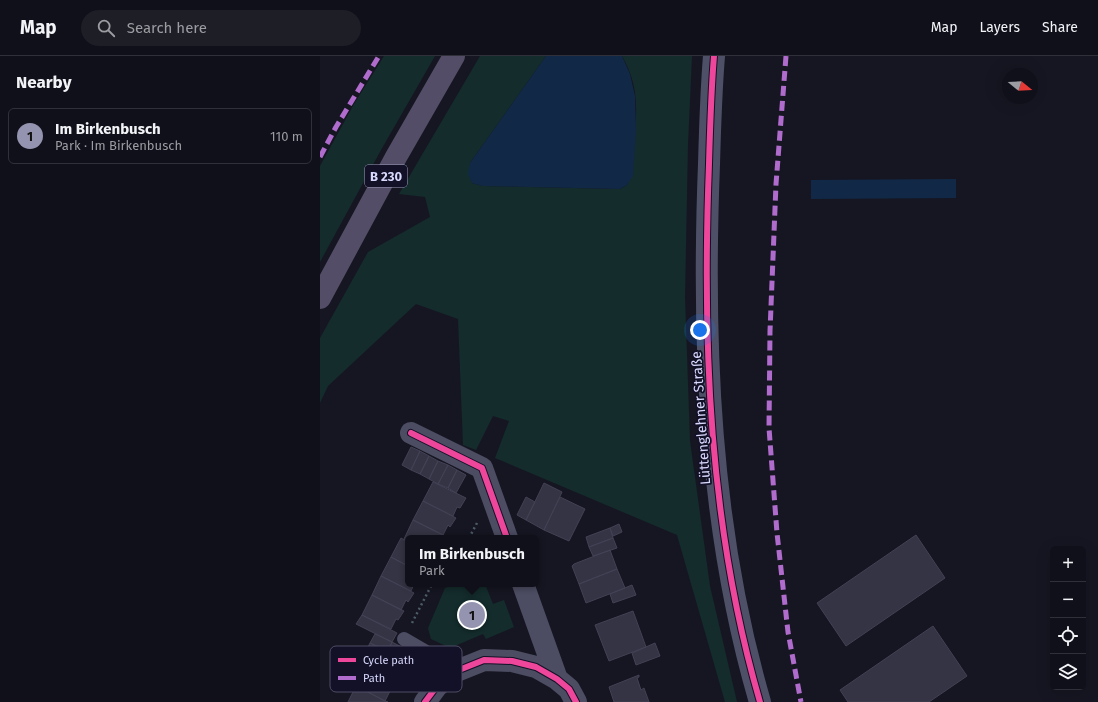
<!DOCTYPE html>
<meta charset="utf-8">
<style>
:root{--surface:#10101a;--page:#1e1e27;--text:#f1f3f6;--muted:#9c9da2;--line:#303039;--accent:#9594b0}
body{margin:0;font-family:"Fira Sans",sans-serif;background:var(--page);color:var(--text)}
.controls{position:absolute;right:12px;bottom:12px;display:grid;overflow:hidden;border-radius:6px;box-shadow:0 4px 16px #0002}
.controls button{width:36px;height:36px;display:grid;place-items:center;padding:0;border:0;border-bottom:1px solid var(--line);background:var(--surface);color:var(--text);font:20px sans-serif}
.compass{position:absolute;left:682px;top:12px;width:36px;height:36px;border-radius:50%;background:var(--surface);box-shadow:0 4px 16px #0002;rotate:108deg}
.you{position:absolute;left:380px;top:274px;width:14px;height:14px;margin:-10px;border:3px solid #fff;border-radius:50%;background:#1a73e8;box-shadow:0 0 0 6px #1a73e833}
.badge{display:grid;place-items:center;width:26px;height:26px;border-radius:50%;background:var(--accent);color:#111;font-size:13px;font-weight:700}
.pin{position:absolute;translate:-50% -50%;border:2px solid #fff;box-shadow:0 1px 4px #0006}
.popup{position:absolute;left:85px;top:479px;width:134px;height:52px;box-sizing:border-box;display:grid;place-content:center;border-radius:6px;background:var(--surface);filter:drop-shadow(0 1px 3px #0005);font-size:13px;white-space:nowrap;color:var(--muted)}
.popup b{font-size:15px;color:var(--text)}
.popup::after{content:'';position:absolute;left:50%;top:100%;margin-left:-8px;border:8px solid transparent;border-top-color:var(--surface)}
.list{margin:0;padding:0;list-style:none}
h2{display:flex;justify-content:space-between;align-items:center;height:52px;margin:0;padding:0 16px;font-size:17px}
h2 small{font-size:13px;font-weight:400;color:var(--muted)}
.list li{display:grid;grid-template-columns:26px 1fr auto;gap:12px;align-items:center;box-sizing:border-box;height:56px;margin:0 8px 8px;padding:0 8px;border:1px solid var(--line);border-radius:6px}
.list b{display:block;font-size:15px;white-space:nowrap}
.list p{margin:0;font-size:13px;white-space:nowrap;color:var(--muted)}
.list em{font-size:13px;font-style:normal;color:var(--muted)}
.icon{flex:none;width:22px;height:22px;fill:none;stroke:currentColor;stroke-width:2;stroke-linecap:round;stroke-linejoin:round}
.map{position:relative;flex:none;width:778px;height:646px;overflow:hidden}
header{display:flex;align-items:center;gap:24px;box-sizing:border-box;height:56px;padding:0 20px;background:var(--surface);border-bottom:1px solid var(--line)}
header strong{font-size:19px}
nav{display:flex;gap:22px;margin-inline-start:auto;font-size:14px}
.search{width:280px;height:36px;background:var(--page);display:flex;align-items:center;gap:10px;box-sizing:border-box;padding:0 14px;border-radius:22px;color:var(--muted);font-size:15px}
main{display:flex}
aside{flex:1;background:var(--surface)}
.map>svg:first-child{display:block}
.green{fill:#142c2c}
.water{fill:#112947}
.building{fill:#343444;stroke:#434155}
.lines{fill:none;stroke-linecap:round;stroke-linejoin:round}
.path{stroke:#4c5c68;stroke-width:2.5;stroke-dasharray:2 3;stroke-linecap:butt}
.lane{stroke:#4c4c62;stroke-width:14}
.street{stroke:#4c4c62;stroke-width:22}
.secondary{stroke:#4e5068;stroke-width:22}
.primary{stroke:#534d67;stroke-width:22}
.quiet{stroke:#b06ccc;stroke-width:5;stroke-dasharray:10 5;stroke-linecap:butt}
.cycleway-casing{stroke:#121127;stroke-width:8}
.cycleway{stroke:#ed469a;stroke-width:6}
.labels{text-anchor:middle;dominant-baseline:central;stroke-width:3.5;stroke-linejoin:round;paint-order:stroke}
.shield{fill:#121127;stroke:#9d9cbd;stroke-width:1}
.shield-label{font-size:13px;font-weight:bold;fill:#d9d8fd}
.street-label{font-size:14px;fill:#d9d8fd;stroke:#121127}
.key{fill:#121127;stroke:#4e4d67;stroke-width:1}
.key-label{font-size:11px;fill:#d9d8fd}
</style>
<header>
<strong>Map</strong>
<div class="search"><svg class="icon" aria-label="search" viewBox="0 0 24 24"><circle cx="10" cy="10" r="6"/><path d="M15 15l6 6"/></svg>Search here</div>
<nav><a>Map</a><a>Layers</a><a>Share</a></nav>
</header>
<main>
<aside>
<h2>Nearby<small></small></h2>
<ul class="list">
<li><span class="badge">1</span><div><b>Im Birkenbusch</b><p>Park · Im Birkenbusch</p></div><em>110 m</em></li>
</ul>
</aside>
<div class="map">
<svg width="778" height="646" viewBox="0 0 778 646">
<rect width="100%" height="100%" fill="#161622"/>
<path class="green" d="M 64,0 L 115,0 L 61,94 L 0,206 L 0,110 L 34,48 Z
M 160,0 L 226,0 L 150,107 L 152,127 L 163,130 L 300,133 L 307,129 C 312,94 323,51 310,17 C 308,11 305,6 302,0 L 372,0 L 368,88 L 365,241 L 370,385 L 390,530 L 417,646 L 405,646 L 357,479 L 175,402 L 189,365 L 173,360 L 156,394 L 143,389 L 138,263 L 96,248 L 8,330 L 0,347 L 0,282 L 48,196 L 110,161 L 105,141 L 79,138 Z
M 136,528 L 165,528 L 173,548 L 184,544 L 194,571 L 166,583 L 163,578 L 130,592 L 111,583 L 108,572 L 125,532 Z"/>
<path class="water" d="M 226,0 L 302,0 L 310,18 L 315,40 L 316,73 L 313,120 L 307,129 L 300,133 L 163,130 L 152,127 L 148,118 L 150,107 Z
M 636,123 L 636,142 L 491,143 L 491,124 Z"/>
<path class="building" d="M 91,391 L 100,395 L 91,414 L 82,409 Z
M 100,395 L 109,400 L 100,418 L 91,414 Z
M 109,400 L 118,405 L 109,423 L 100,418 Z
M 118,405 L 128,409 L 118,428 L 109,423 Z
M 128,409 L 137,414 L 128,432 L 118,428 Z
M 137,414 L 146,419 L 136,437 L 128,432 Z
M 113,426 L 146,442 L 140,452 L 137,451 L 133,460 L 103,445 Z
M 224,427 L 242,436 L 224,474 L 206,464 Z
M 206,441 L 215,446 L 206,464 L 197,459 Z
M 240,441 L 265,453 L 249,485 L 224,474 Z
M 103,445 L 136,462 L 130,471 L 128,469 L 123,479 L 93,464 Z
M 93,464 L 123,479 L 126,481 L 125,482 L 88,482 L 88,486 L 84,483 Z
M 299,468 L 302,476 L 293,480 L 290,472 Z
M 290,472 L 293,482 L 269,491 L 266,481 Z
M 596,479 L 625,522 L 526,590 L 497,547 Z
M 81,482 L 88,486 L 88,510 L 71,501 Z
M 293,482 L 297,492 L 273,500 L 269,491 Z
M 290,494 L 297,513 L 259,528 L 252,510 L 254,508 Z
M 71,501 L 88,510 L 88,528 L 94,528 L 91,535 L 61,520 Z
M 297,513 L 305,532 L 266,547 L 259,528 Z
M 61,520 L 94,537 L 88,546 L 86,544 L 81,554 L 52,539 Z
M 312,529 L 316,539 L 293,547 L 290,538 Z
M 52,539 L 84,555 L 78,564 L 76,563 L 71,573 L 42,559 Z
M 313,555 L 326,591 L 289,605 L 275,569 Z
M 42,559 L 77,577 L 72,586 L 36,568 Z
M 613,570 L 647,620 L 609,646 L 528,646 L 520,634 Z
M 55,578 L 72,586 L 68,595 L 50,587 Z
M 72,586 L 93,597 L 88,606 L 68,595 Z
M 50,587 L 85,605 L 75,625 L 40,607 Z
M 335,587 L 340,600 L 316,609 L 312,597 Z
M 43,608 L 75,625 L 65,645 L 33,628 Z
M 319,619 L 319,621 L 317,622 L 321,634 L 324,632 L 329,646 L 294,646 L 289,631 Z
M 36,630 L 65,645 L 68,646 L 28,646 Z"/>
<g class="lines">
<path class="path" d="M 149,482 L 157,467
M 92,567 L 112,528"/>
<path class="lane" d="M 84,583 L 127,608 L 134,616"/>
<path class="street" d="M 91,377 L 162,412 L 187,482
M 203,528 L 237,623
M 105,646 L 117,630 L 134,616 L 164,604 L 192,605 L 216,611 L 237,623 L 249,633 L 256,646"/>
<path class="secondary" d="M 394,0 C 391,36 390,72 389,108 C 382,288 389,472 440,646"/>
<path class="primary" d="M 0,242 L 76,101 L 134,0"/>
<path class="quiet" d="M 466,0 L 456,128 L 450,275 L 449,372 L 457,477 L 468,576 L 481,646
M 0,101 L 16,71 L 59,0
M 116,601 L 122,588"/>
<defs>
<path id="cycleway" d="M 394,0 C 391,36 390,72 389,108 C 382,288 389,472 440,646
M 91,377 L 162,412 L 187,482
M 105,646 L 117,630 L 134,616 L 164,604 L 192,605 L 216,611 L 237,623 L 249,633 L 256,646"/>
</defs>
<use href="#cycleway" class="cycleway-casing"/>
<use href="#cycleway" class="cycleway"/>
</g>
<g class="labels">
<rect class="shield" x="45" y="109" width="42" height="22" rx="3"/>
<g class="shield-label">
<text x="66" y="120">B 230</text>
</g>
<g class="street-label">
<text transform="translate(381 362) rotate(-94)">Lüttenglehner Straße</text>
</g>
</g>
<rect x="10" y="590" width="132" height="46" rx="6" class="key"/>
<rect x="18" y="602" width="18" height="4" fill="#ed469a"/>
<rect x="18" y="620" width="18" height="4" fill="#b06ccc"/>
<g class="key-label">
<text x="43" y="608">Cycle path</text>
<text x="43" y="626">Path</text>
</g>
</svg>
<div class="controls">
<button>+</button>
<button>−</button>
<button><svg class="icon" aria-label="locate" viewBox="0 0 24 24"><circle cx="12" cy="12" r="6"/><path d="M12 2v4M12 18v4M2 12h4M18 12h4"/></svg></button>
<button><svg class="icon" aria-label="layers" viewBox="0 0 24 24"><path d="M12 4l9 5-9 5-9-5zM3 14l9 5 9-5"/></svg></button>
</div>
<svg class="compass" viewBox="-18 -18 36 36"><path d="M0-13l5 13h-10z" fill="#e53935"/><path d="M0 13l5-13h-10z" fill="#9c9da2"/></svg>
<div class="you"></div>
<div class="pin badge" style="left:152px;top:559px">1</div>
<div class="popup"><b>Im Birkenbusch</b>Park</div>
</div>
</main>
